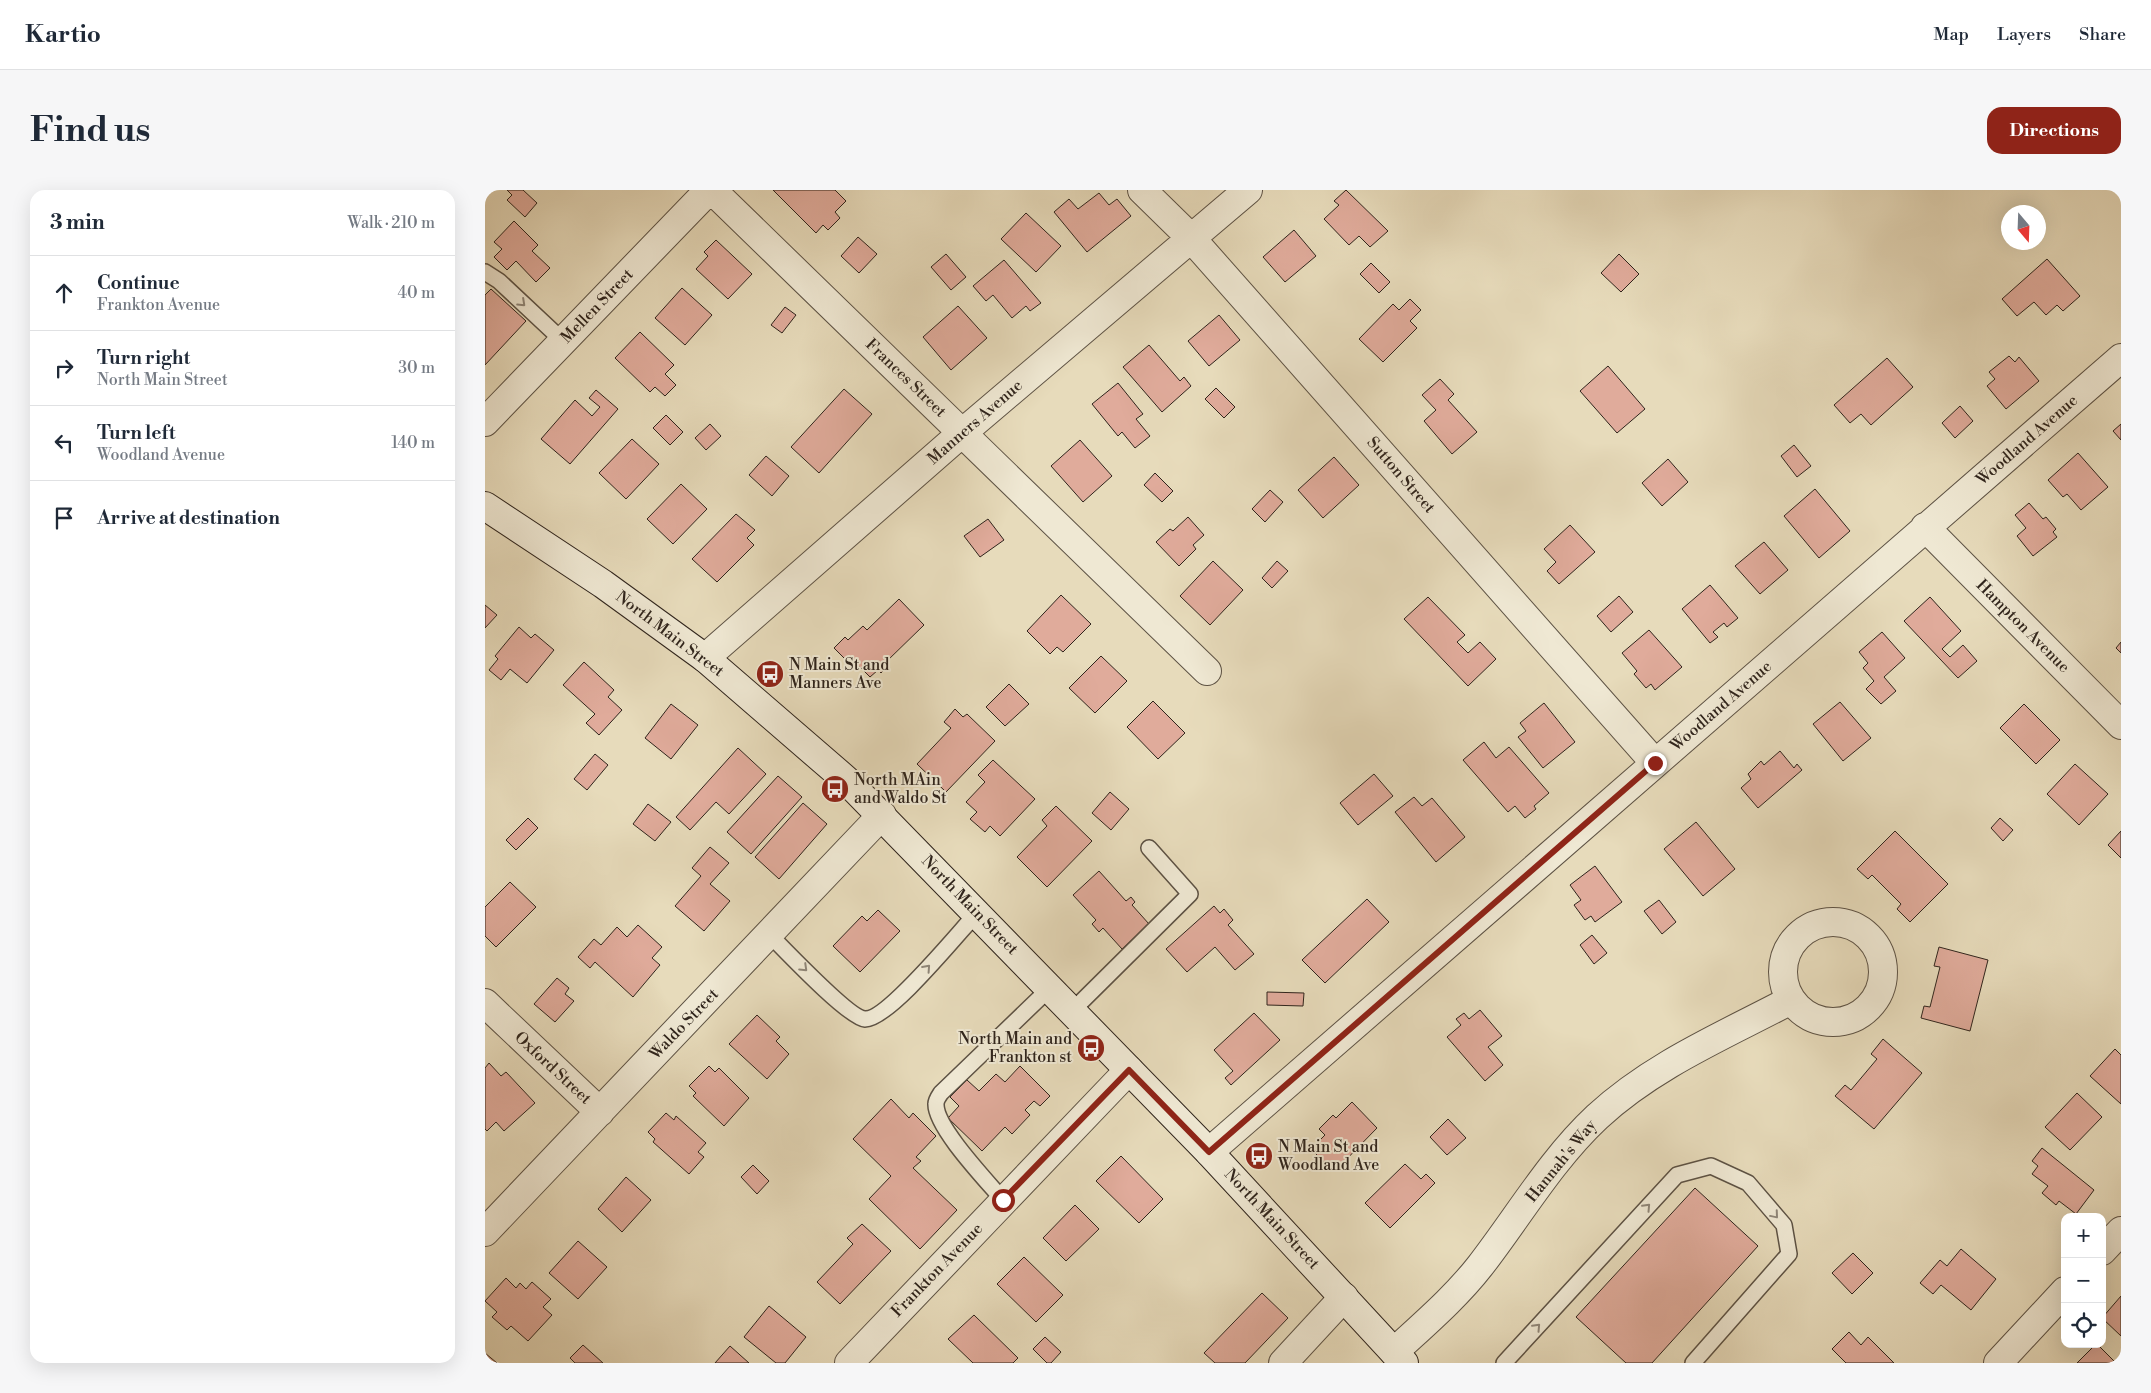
<!DOCTYPE html>
<meta charset="utf-8">
<style>
:root{--surface:#fff;--page:#f6f6f7;--text:#1f2937;--muted:#747a83;--line:#e0e1e3;--accent:#8f2418}
body{margin:0;font-family:"Libre Bodoni",serif;background:var(--page);color:var(--text)}
.controls{position:absolute;right:15px;bottom:15px;display:grid;overflow:hidden;border-radius:10px;box-shadow:0 5px 20px #0002}
.controls button{width:45px;height:45px;display:grid;place-items:center;padding:0;border:0;border-bottom:1px solid var(--line);background:var(--surface);color:var(--text);font:25px sans-serif}
.compass{position:absolute;left:1516px;top:15px;width:45px;height:45px;border-radius:50%;background:var(--surface);box-shadow:0 5px 20px #0002;rotate:161deg}
.stop{position:absolute;width:15px;height:15px;margin:-11px;border:4px solid #8f2418;border-radius:50%;background:#fff}
.stop.end{background:#8f2418;border-color:#fff;box-shadow:0 1px 5px #0008}
.list{margin:0;padding:0;list-style:none}
h2{display:flex;justify-content:space-between;align-items:center;height:65px;margin:0;padding:0 20px;font-size:21px}
h2 small{font-size:16px;font-weight:400;color:var(--muted)}
.list li{display:grid;grid-template-columns:32px 1fr auto;gap:15px;align-items:center;box-sizing:border-box;height:75px;padding:0 20px;border-top:1px solid var(--line)}
.list b{display:block;font-size:19px;white-space:nowrap}
.list p{margin:0;font-size:16px;white-space:nowrap;color:var(--muted)}
.list em{font-size:16px;font-style:normal;color:var(--muted)}
.icon{flex:none;width:28px;height:28px;fill:none;stroke:currentColor;stroke-width:2;stroke-linecap:round;stroke-linejoin:round}
.map{position:relative;flex:none;width:1636px;height:1173px;overflow:hidden;border-radius:15px}
header{display:flex;align-items:center;gap:30px;box-sizing:border-box;height:70px;padding:0 25px;background:var(--surface);border-bottom:1px solid var(--line)}
header strong{font-size:24px}
nav{display:flex;gap:28px;margin-inline-start:auto;font-size:18px}
.intro{display:flex;align-items:center;justify-content:space-between;box-sizing:border-box;height:120px;padding:0 30px}
h1{margin:0;font-size:35px}
.button{padding:12px 22px;border-radius:15px;background:var(--accent);color:#fff;font-size:18px;font-weight:700}
main{display:flex;gap:30px;padding:0 30px}
aside{flex:1;background:var(--surface);border-radius:15px;box-shadow:0 5px 20px #0002}
.map>svg:first-child{display:block}
.building{fill:#e0ab9b;stroke:#2f241c}
.lines{fill:none;stroke-linecap:round;stroke-linejoin:round}
.service-casing{stroke:#5d5244;stroke-width:18}
.minor-casing{stroke:#5d5244;stroke-width:30}
.secondary-casing{stroke:#2f241c;stroke-width:30}
.service{stroke:#efe8d3;stroke-width:15}
.minor{stroke:#efe8d3;stroke-width:28}
.secondary{stroke:#efe8d3;stroke-width:28}
.oneway{stroke:#8f8678}
.route{stroke:#8f2418;stroke-width:6}
.labels{text-anchor:middle;dominant-baseline:central;stroke-width:4;stroke-linejoin:round;paint-order:stroke}
.street-label{font-size:16px;fill:#2f241c;stroke:#efe8d3}
.poi-label{font-size:16px;fill:#2f241c;stroke:#efe8d3;text-anchor:start}
</style>
<header>
<strong>Kartio</strong>
<nav><a>Map</a><a>Layers</a><a>Share</a></nav>
</header>
<div class="intro"><h1>Find us</h1><a class="button">Directions</a></div>
<main>
<aside>
<h2>3 min<small>Walk · 210 m</small></h2>
<ul class="list">
<li><svg class="icon" aria-label="ahead" viewBox="0 0 24 24"><path d="M12 20V5M6 11l6-6 6 6"/></svg><div><b>Continue</b><p>Frankton Avenue</p></div><em>40 m</em></li>
<li><svg class="icon" aria-label="right" viewBox="0 0 24 24"><path d="M7 20v-9h11M14 6l5 5-5 5"/></svg><div><b>Turn right</b><p>North Main Street</p></div><em>30 m</em></li>
<li><svg class="icon" aria-label="left" viewBox="0 0 24 24"><path d="M17 20v-9H6M10 6l-5 5 5 5"/></svg><div><b>Turn left</b><p>Woodland Avenue</p></div><em>140 m</em></li>
<li><svg class="icon" aria-label="arrive" viewBox="0 0 24 24"><path d="M6 21V4h12l-3 4 3 4H6"/></svg><div><b>Arrive at destination</b></div></li>
</ul>
</aside>
<div class="map">
<svg width="1636" height="1173" viewBox="0 0 1636 1173">
<rect width="100%" height="100%" fill="#e7dbbb"/>
<filter id="stains"><feTurbulence type="fractalNoise" baseFrequency=".004" numOctaves="4"/><feColorMatrix values="0 0 0 0 .2 0 0 0 0 .09 0 0 0 0 .02 0 0 0 .5 -.17"/></filter>
<radialGradient id="worn" r=".72"><stop offset=".6" stop-color="#630" stop-opacity="0"/><stop offset="1" stop-color="#630" stop-opacity=".3"/></radialGradient>
<path class="building" d="M 22,0 L 38,0 L 52,13 L 40,27 L 22,10 L 27,5 Z
M 288,0 L 350,0 L 361,11 L 350,22 L 355,28 L 343,40 L 338,35 L 331,43 Z
M 861,0 L 903,41 L 885,57 L 874,46 L 864,55 L 839,29 L 854,15 L 849,11 Z
M 614,3 L 624,15 L 632,9 L 646,26 L 602,62 L 569,22 L 584,9 L 593,19 Z
M 541,23 L 576,56 L 551,82 L 516,49 Z
M 29,31 L 53,55 L 47,61 L 65,78 L 51,92 L 31,71 L 22,80 L 9,67 L 17,59 L 9,52 Z
M 809,40 L 831,66 L 800,92 L 778,67 Z
M 373,47 L 392,64 L 374,83 L 356,66 Z
M 231,50 L 267,84 L 243,109 L 211,79 L 223,66 L 219,62 Z
M 461,64 L 481,87 L 466,100 L 446,77 Z
M 1134,64 L 1154,84 L 1136,102 L 1116,83 Z
M 1562,69 L 1595,106 L 1578,121 L 1572,115 L 1561,125 L 1549,112 L 1532,126 L 1517,109 Z
M 519,70 L 556,113 L 545,121 L 541,116 L 527,128 L 508,105 L 501,111 L 488,96 Z
M 886,73 L 905,92 L 894,103 L 875,84 Z
M 197,98 L 227,125 L 200,155 L 170,128 Z
M 6,99 L 41,131 L 0,175 L 0,105 Z
M 925,109 L 936,120 L 925,131 L 932,138 L 898,172 L 874,149 L 908,114 L 914,120 Z
M 473,116 L 502,148 L 466,180 L 438,147 Z
M 300,117 L 311,125 L 297,143 L 286,135 Z
M 734,125 L 755,150 L 724,176 L 703,151 Z
M 155,142 L 189,175 L 180,184 L 191,195 L 180,206 L 170,197 L 165,202 L 130,168 Z
M 664,155 L 695,191 L 699,187 L 706,196 L 677,222 L 638,177 Z
M 1524,166 L 1530,172 L 1534,167 L 1554,191 L 1521,219 L 1502,196 L 1510,189 L 1504,182 Z
M 1402,168 L 1428,197 L 1386,235 L 1376,224 L 1365,233 L 1349,215 Z
M 1123,176 L 1160,219 L 1132,243 L 1095,201 Z
M 955,189 L 969,204 L 963,210 L 992,242 L 967,264 L 939,231 L 951,220 L 937,205 Z
M 633,193 L 658,224 L 651,229 L 665,246 L 650,258 L 637,242 L 633,246 L 607,214 Z
M 731,198 L 750,217 L 739,228 L 720,209 Z
M 359,199 L 387,224 L 334,283 L 306,257 Z
M 111,200 L 133,219 L 85,274 L 56,249 L 90,210 L 107,226 L 115,217 L 104,208 Z
M 1475,216 L 1488,231 L 1470,248 L 1457,233 Z
M 181,225 L 198,242 L 185,255 L 168,238 Z
M 225,234 L 236,246 L 221,260 L 210,248 Z
M 1636,234 L 1636,250 L 1628,241 Z
M 147,249 L 174,274 L 141,309 L 114,283 Z
M 595,250 L 627,286 L 598,312 L 566,276 Z
M 1309,255 L 1326,276 L 1312,287 L 1296,266 Z
M 1593,263 L 1623,297 L 1596,320 L 1582,304 L 1578,307 L 1563,290 Z
M 281,266 L 304,286 L 287,306 L 264,285 Z
M 849,267 L 874,295 L 838,328 L 813,300 Z
M 1183,269 L 1203,292 L 1177,316 L 1157,293 Z
M 670,283 L 688,301 L 677,312 L 659,295 Z
M 196,294 L 222,319 L 188,354 L 162,329 Z
M 1330,299 L 1365,341 L 1334,368 L 1299,326 Z
M 785,300 L 798,312 L 780,332 L 767,319 Z
M 1544,313 L 1558,329 L 1561,327 L 1571,339 L 1568,342 L 1572,347 L 1548,366 L 1532,346 L 1541,338 L 1530,325 Z
M 251,324 L 270,340 L 262,348 L 269,355 L 232,392 L 207,369 Z
M 703,327 L 719,345 L 708,355 L 711,359 L 694,376 L 671,352 L 685,339 L 688,341 Z
M 503,329 L 519,350 L 495,367 L 479,346 Z
M 1085,335 L 1110,362 L 1074,394 L 1062,381 L 1071,372 L 1059,359 Z
M 1279,352 L 1303,380 L 1275,404 L 1250,376 Z
M 728,371 L 758,400 L 725,435 L 695,406 Z
M 792,371 L 803,381 L 787,398 L 777,388 Z
M 1225,395 L 1253,428 L 1242,437 L 1239,433 L 1228,442 L 1233,447 L 1225,453 L 1197,419 Z
M 576,405 L 606,434 L 578,462 L 572,457 L 565,464 L 542,441 Z
M 1134,406 L 1148,422 L 1126,442 L 1112,426 Z
M 943,407 L 980,445 L 972,452 L 983,463 L 995,452 L 1011,469 L 983,496 L 919,429 Z
M 1445,407 L 1476,441 L 1457,459 L 1465,467 L 1478,455 L 1492,471 L 1473,488 L 1419,431 Z
M 414,409 L 439,435 L 402,471 L 405,474 L 396,483 L 393,480 L 385,487 L 372,474 L 368,477 L 349,458 L 360,447 L 363,450 L 378,436 L 382,440 Z
M 0,415 L 12,425 L 0,438 Z
M 34,437 L 46,448 L 50,444 L 69,460 L 42,493 L 25,479 L 16,490 L 4,480 L 13,469 L 10,466 Z
M 1164,440 L 1197,477 L 1170,500 L 1166,494 L 1161,498 L 1149,484 L 1152,481 L 1137,463 Z
M 1397,442 L 1420,468 L 1399,487 L 1411,501 L 1396,514 L 1381,499 L 1389,491 L 1378,478 L 1383,473 L 1374,462 Z
M 1636,452 L 1636,463 L 1631,458 Z
M 616,466 L 642,491 L 610,523 L 584,498 Z
M 99,472 L 129,500 L 123,507 L 137,520 L 114,545 L 101,533 L 110,524 L 78,495 Z
M 524,494 L 544,514 L 520,536 L 501,517 Z
M 668,511 L 700,543 L 673,569 L 642,537 Z
M 1355,512 L 1386,548 L 1358,571 L 1328,534 Z
M 1059,513 L 1090,552 L 1058,578 L 1033,547 L 1041,541 L 1035,533 Z
M 186,514 L 213,535 L 186,569 L 160,548 Z
M 1539,514 L 1575,550 L 1551,574 L 1515,538 Z
M 470,519 L 478,527 L 482,524 L 510,551 L 461,602 L 432,574 L 466,538 L 459,532 Z
M 999,552 L 1011,568 L 1024,557 L 1064,603 L 1049,616 L 1051,619 L 1040,628 L 1030,616 L 1023,622 L 978,570 Z
M 253,558 L 281,584 L 244,624 L 231,612 L 205,640 L 191,627 Z
M 1295,561 L 1309,578 L 1312,574 L 1317,580 L 1273,618 L 1256,598 L 1266,589 L 1263,584 L 1276,571 L 1279,575 Z
M 110,564 L 123,575 L 102,600 L 89,589 Z
M 508,570 L 550,609 L 515,646 L 505,636 L 500,642 L 485,629 L 492,622 L 481,612 L 500,592 L 493,585 Z
M 1590,574 L 1623,604 L 1594,635 L 1562,604 Z
M 889,584 L 908,606 L 873,635 L 855,613 Z
M 293,586 L 317,607 L 266,664 L 242,642 Z
M 625,602 L 644,619 L 626,640 L 607,623 Z
M 929,607 L 937,616 L 947,608 L 980,647 L 951,672 L 910,622 Z
M 318,613 L 342,634 L 294,689 L 270,667 Z
M 163,614 L 186,632 L 170,651 L 148,634 Z
M 571,616 L 607,651 L 562,697 L 532,667 L 562,636 L 557,630 Z
M 43,628 L 53,638 L 31,660 L 21,650 Z
M 1515,628 L 1528,640 L 1518,651 L 1506,638 Z
M 1211,632 L 1250,679 L 1218,706 L 1179,659 Z
M 1410,641 L 1463,694 L 1425,732 L 1412,719 L 1416,714 L 1387,685 L 1383,689 L 1372,679 Z
M 1636,641 L 1636,668 L 1623,655 Z
M 225,657 L 244,673 L 225,694 L 245,711 L 219,741 L 190,716 L 216,686 L 207,678 Z
M 1110,676 L 1137,712 L 1110,732 L 1106,726 L 1100,730 L 1089,715 L 1096,710 L 1085,695 Z
M 614,681 L 641,711 L 646,707 L 650,712 L 647,715 L 664,734 L 637,759 L 618,738 L 614,742 L 607,734 L 611,730 L 588,705 Z
M 25,692 L 51,717 L 11,757 L 0,746 L 0,717 Z
M 882,709 L 904,732 L 840,793 L 817,770 Z
M 1174,710 L 1191,732 L 1177,744 L 1159,721 Z
M 729,716 L 735,723 L 739,719 L 748,730 L 743,735 L 769,764 L 750,780 L 730,757 L 702,782 L 681,759 Z
M 393,720 L 415,741 L 375,782 L 348,756 L 377,726 L 382,731 Z
M 153,735 L 177,757 L 167,768 L 175,775 L 148,807 L 110,772 L 105,778 L 93,767 L 109,749 L 116,755 L 132,737 L 142,747 Z
M 1107,745 L 1122,763 L 1109,774 L 1095,755 Z
M 1454,757 L 1503,770 L 1485,841 L 1436,828 L 1439,816 L 1445,817 L 1455,777 L 1449,776 Z
M 72,788 L 84,798 L 80,804 L 89,811 L 70,832 L 49,814 Z
M 782,802 L 819,803 L 818,816 L 782,815 Z
M 995,820 L 1017,846 L 1003,857 L 1018,875 L 1000,891 L 962,847 L 976,835 L 971,829 L 979,823 L 984,829 Z
M 769,823 L 795,850 L 746,895 L 740,888 L 748,881 L 729,860 Z
M 272,825 L 295,847 L 291,851 L 304,864 L 282,889 L 244,854 Z
M 1398,849 L 1437,883 L 1389,939 L 1350,906 L 1360,895 L 1366,900 L 1392,869 L 1386,864 Z
M 1630,859 L 1636,865 L 1636,914 L 1605,886 Z
M 4,873 L 16,886 L 21,882 L 50,913 L 19,941 L 11,932 L 2,941 L 0,939 L 0,878 Z
M 224,876 L 230,882 L 234,878 L 264,908 L 239,936 L 208,906 L 211,903 L 204,896 Z
M 535,876 L 565,906 L 555,916 L 549,911 L 540,920 L 545,925 L 527,944 L 520,937 L 497,961 L 463,928 L 474,916 L 465,907 L 482,890 L 494,901 L 511,884 L 520,892 Z
M 1592,903 L 1617,927 L 1585,960 L 1560,937 Z
M 406,909 L 424,928 L 428,923 L 451,946 L 431,967 L 436,971 L 428,978 L 472,1020 L 435,1059 L 384,1009 L 406,986 L 368,949 Z
M 867,912 L 892,938 L 849,982 L 826,959 L 840,945 L 834,939 L 848,925 L 851,928 Z
M 181,923 L 189,930 L 191,926 L 221,953 L 213,962 L 219,967 L 204,984 L 168,952 L 170,949 L 163,942 Z
M 963,929 L 981,948 L 962,965 L 945,947 Z
M 1557,958 L 1609,1000 L 1591,1024 L 1574,1011 L 1571,1015 L 1557,1003 L 1563,996 L 1547,984 L 1553,976 L 1547,971 Z
M 636,966 L 678,1009 L 654,1033 L 611,991 Z
M 920,974 L 936,989 L 941,984 L 950,993 L 905,1038 L 880,1013 Z
M 268,975 L 284,991 L 272,1004 L 256,987 Z
M 141,987 L 166,1010 L 137,1042 L 113,1019 Z
M 1210,998 L 1273,1056 L 1167,1173 L 1141,1173 L 1091,1127 Z
M 590,1015 L 614,1039 L 581,1071 L 558,1048 Z
M 377,1034 L 406,1061 L 355,1114 L 332,1092 L 368,1054 L 362,1048 Z
M 93,1051 L 122,1077 L 93,1109 L 64,1083 Z
M 1476,1059 L 1511,1089 L 1486,1120 L 1456,1095 L 1448,1104 L 1435,1093 L 1455,1070 L 1462,1076 Z
M 1368,1063 L 1388,1083 L 1367,1104 L 1347,1083 Z
M 539,1067 L 578,1105 L 551,1132 L 512,1094 Z
M 21,1088 L 31,1098 L 35,1093 L 41,1099 L 47,1092 L 66,1109 L 58,1117 L 67,1125 L 43,1151 L 26,1136 L 22,1140 L 7,1127 L 12,1122 L 0,1111 Z
M 777,1103 L 803,1128 L 760,1173 L 730,1173 L 719,1163 Z
M 1636,1106 L 1636,1146 L 1617,1128 Z
M 284,1116 L 321,1147 L 300,1173 L 291,1173 L 259,1147 Z
M 489,1125 L 533,1168 L 528,1173 L 488,1173 L 463,1149 Z
M 1364,1142 L 1376,1155 L 1383,1147 L 1409,1173 L 1361,1173 L 1347,1159 Z
M 560,1147 L 576,1162 L 566,1173 L 562,1173 L 548,1159 Z
M 1612,1154 L 1631,1173 L 1592,1173 L 1611,1154 Z
M 98,1155 L 118,1173 L 90,1173 L 85,1168 Z
M 245,1156 L 264,1173 L 230,1173 Z
M 0,1163 L 12,1173 L 0,1173 Z"/>
<g class="lines">
<defs>
<path id="service" d="M 0,82 L 14,91 L 78,151
M 284,744 C 299,759 364,828 380,829 C 403,830 474,742 492,723
M 587,821 L 705,704 L 664,658
M 518,1010 C 502,991 450,937 451,914 C 451,910 454,906 456,903 L 565,798
M 1019,1173 L 1192,985 L 1226,976 L 1263,993 L 1299,1035 L 1304,1064 L 1208,1173"/>
<path id="minor" d="M 227,0 L 722,481
M 657,0 L 706,48 L 1170,573
M 0,232 L 224,0
M 1440,337 L 1636,535
M 220,468 L 477,243 L 763,0
M1298 782a50 50 0 1 1 100 0a50 50 0 1 1-100 0Z
M 0,813 L 115,922
M 724,962 L 1636,168
M 0,1042 L 397,625
M 1617,1061 L 1636,1041
M 909,1162 C 938,1135 970,1108 995,1076 C 1033,1027 1066,970 1112,927 C 1168,875 1240,845 1306,810
M 364,1173 L 644,880
M 798,1173 L 859,1107
M 1513,1173 L 1580,1101"/>
<path id="secondary" d="M 0,316 L 118,394 L 220,468 L 360,589 L 724,962 L 919,1173"/>
</defs>
<use href="#service" class="service-casing"/>
<use href="#minor" class="minor-casing"/>
<use href="#secondary" class="secondary-casing"/>
<use href="#service" class="service"/>
<use href="#minor" class="minor"/>
<use href="#secondary" class="secondary"/>
</g>
<defs><path id="oneway-chevron" d="M-2-3.5L2.5 0L-2 3.5" fill="none" stroke-width="1.6" stroke-linecap="round" stroke-linejoin="round" transform="scale(1.25)"/></defs>
<g class="oneway">
<use href="#oneway-chevron" transform="translate(37 113) rotate(43)"/>
<use href="#oneway-chevron" transform="translate(319 778) rotate(44)"/>
<use href="#oneway-chevron" transform="translate(442 778) rotate(-48)"/>
<use href="#oneway-chevron" transform="translate(1162 1017) rotate(-47)"/>
<use href="#oneway-chevron" transform="translate(1290 1025) rotate(50)"/>
<use href="#oneway-chevron" transform="translate(1052 1137) rotate(-47)"/>
</g>
<g class="lines">
<path class="route" d="M 518,1010 L 644,880 L 724,962 L 1170,573"/>
</g>
<defs>
<symbol id="bus-disc" viewBox="-11 -11 22 22"><circle r="9.5" fill="#8f2418" stroke="#efe8d3"/><path d="M-5-6H5V4H4V6H2V4H-2V6H-4V4H-5ZM-3.5-4V0h7V-4ZM-3.5 1.2v1.5H-2V1.2ZM2 1.2v1.5H3.5V1.2Z" fill="#fff"/></symbol>
</defs>
<g fill-rule="evenodd">
<use href="#bus-disc" x="269" y="468" width="32" height="32"/>
<use href="#bus-disc" x="334" y="583" width="32" height="32"/>
<use href="#bus-disc" x="590" y="842" width="32" height="32"/>
<use href="#bus-disc" x="758" y="950" width="32" height="32"/>
</g>
<g class="labels">
<g class="street-label">
<text transform="translate(112 116) rotate(-46)">Mellen Street</text>
<text transform="translate(421 188) rotate(44)">Frances Street</text>
<text transform="translate(490 232) rotate(-41)">Manners Avenue</text>
<text transform="translate(1542 250) rotate(-41)">Woodland Avenue</text>
<text transform="translate(916 285) rotate(49)">Sutton Street</text>
<text transform="translate(1538 436) rotate(45)">Hampton Avenue</text>
<text transform="translate(185 444) rotate(37)">North Main Street</text>
<text transform="translate(1236 516) rotate(-41)">Woodland Avenue</text>
<text transform="translate(485 715) rotate(46)">North Main Street</text>
<text transform="translate(199 834) rotate(-46)">Waldo Street</text>
<text transform="translate(68 878) rotate(43)">Oxford Street</text>
<text transform="translate(1076 971) rotate(-51)">Hannah's Way</text>
<text transform="translate(787 1029) rotate(47)">North Main Street</text>
<text transform="translate(452 1080) rotate(-46)">Frankton Avenue</text>
</g>
<g class="poi-label">
<text x="304" y="475">N Main St and<tspan x="304" dy="18">Manners Ave</tspan></text>
<text x="369" y="590">North MAin<tspan x="369" dy="18">and Waldo St</tspan></text>
<text x="587" y="849" text-anchor="end">North Main and<tspan x="587" dy="18">Frankton st</tspan></text>
<text x="793" y="957">N Main St and<tspan x="793" dy="18">Woodland Ave</tspan></text>
</g>
</g>
<rect width="100%" height="100%" filter="url(#stains)"/>
<rect width="100%" height="100%" fill="url(#worn)"/>
</svg>
<div class="controls">
<button>+</button>
<button>−</button>
<button><svg class="icon" aria-label="locate" viewBox="0 0 24 24"><circle cx="12" cy="12" r="6"/><path d="M12 2v4M12 18v4M2 12h4M18 12h4"/></svg></button>
</div>
<svg class="compass" viewBox="-18 -18 36 36"><path d="M0-13l5 13h-10z" fill="#e53935"/><path d="M0 13l5-13h-10z" fill="#747a83"/></svg>
<div class="stop" style="left:518px;top:1010px"></div>
<div class="stop end" style="left:1170px;top:573px"></div>
</div>
</main>
